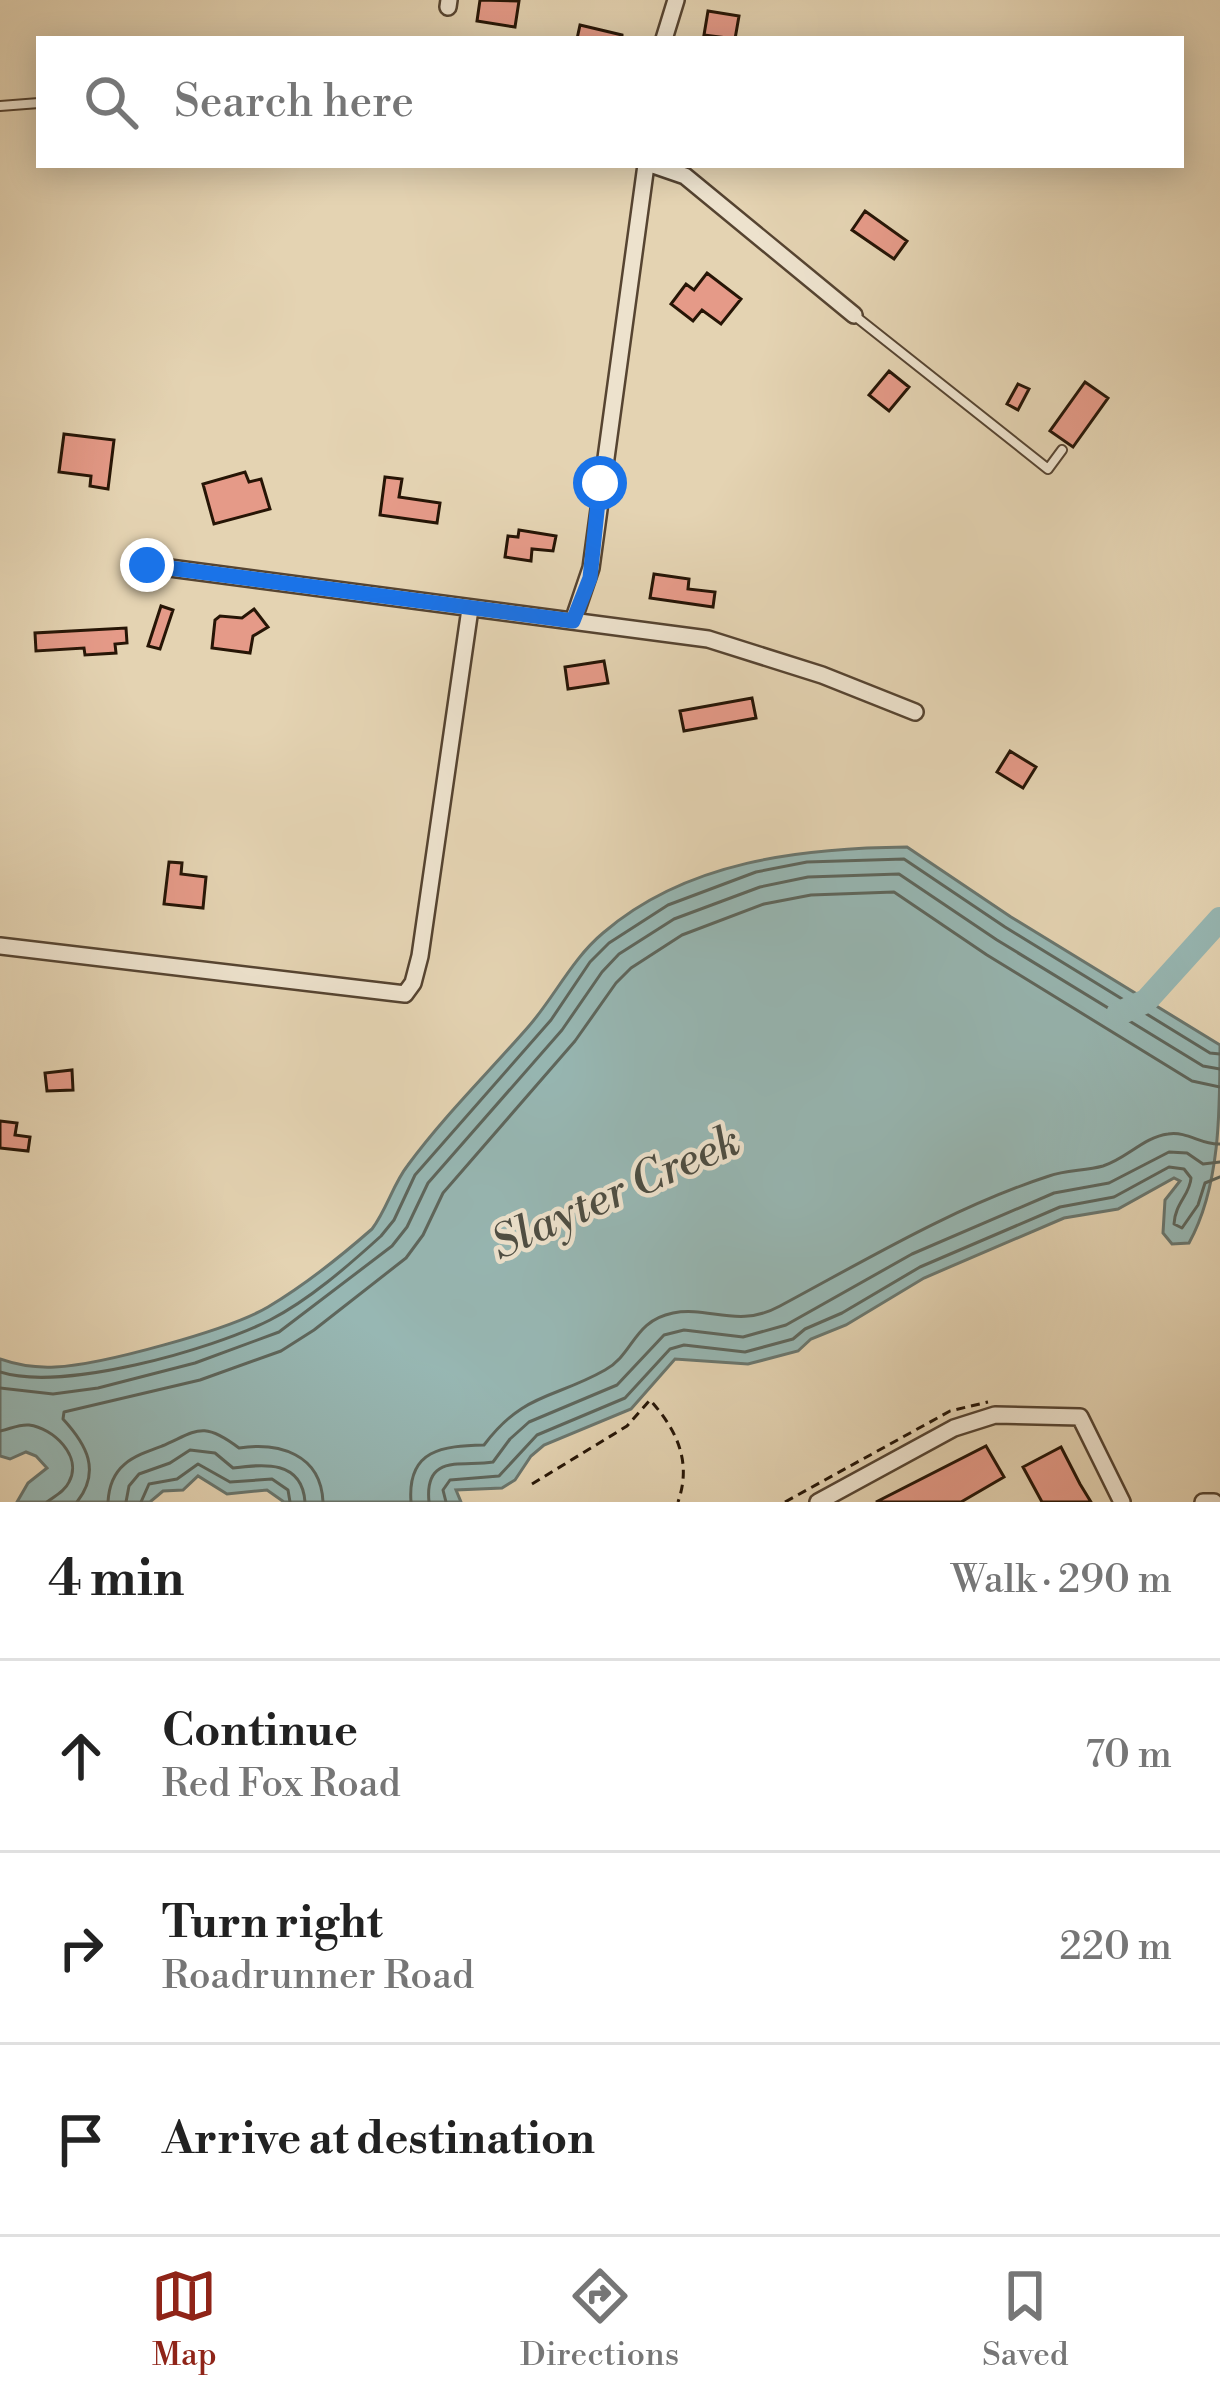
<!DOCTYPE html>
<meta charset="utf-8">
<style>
:root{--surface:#fff;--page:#f2f2f2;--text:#222;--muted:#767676;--line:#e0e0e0;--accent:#8f2418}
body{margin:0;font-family:"Libre Bodoni",serif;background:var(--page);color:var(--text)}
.stop{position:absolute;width:36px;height:36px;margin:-27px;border:9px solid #1a73e8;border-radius:50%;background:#fff}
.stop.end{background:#1a73e8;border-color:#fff;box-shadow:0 3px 12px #0008}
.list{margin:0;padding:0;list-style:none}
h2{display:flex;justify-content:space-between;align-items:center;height:156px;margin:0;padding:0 48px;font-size:51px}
h2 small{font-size:39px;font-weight:400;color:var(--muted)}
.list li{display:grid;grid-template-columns:78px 1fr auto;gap:36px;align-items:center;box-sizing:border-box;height:192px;padding:0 48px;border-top:3px solid var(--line)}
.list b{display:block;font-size:45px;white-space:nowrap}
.list p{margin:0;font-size:39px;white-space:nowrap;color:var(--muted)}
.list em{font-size:39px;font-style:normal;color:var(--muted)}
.icon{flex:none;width:66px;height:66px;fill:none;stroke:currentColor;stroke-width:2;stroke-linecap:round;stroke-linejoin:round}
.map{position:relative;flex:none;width:1220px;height:1502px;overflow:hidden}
.search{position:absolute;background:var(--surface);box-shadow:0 6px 30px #0003;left:36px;right:36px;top:36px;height:132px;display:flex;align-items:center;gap:30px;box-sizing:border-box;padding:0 42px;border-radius:0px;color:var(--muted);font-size:45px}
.sheet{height:732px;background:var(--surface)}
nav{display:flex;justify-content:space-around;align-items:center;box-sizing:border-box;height:168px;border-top:3px solid var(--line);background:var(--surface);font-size:33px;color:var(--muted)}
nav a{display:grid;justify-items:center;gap:6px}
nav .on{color:var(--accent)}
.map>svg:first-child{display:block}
.water{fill:#97b7b3;stroke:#6a766e;stroke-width:3}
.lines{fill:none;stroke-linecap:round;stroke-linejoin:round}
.shore{stroke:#5e665c;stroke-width:3}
.river{stroke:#97b7b3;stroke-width:24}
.building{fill:#e59a88;stroke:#261506;stroke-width:3}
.service-casing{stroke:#564431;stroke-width:12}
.minor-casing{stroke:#564431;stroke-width:20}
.path{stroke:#261506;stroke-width:3;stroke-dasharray:9 6;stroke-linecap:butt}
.service{stroke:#ede2cd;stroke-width:8}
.minor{stroke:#ede2cd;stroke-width:15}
.route{stroke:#1a73e8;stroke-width:15}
.labels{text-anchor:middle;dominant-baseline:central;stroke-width:9;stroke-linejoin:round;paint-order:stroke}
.water-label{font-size:45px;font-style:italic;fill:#4e4e43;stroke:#ede2cd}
</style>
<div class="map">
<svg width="1220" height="1502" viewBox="0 0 1220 1502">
<rect width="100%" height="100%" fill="#e4d3b2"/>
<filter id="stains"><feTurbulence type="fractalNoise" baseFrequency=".00167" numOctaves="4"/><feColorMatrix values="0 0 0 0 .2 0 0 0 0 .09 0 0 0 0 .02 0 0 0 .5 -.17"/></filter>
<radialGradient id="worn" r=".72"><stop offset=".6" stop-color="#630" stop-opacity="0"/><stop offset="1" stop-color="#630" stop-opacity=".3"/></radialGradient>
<path class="water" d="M 907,847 L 1011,917 L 1220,1045 C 1220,1112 1220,1187 1189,1243 L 1172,1244 L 1163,1233 L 1165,1200 L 1180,1181 L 1174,1178 L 1118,1209 L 1064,1218 L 924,1278 L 846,1325 L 811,1339 L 798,1351 L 748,1364 L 675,1359 L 631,1409 L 544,1445 L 531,1456 L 515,1480 L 502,1488 L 456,1490 L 461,1502 L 284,1502 L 267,1490 L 227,1494 L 198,1476 L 183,1490 L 163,1491 L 150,1502 L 17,1502 L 28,1483 L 47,1468 L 36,1456 L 26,1452 L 10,1459 L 0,1456 L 0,1359 C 17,1365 36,1368 55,1367 C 101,1365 229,1330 268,1307 C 305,1285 340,1257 372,1229 C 387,1209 393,1184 408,1165 C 444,1116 489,1072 529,1026 C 555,996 572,959 603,933 C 686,861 802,848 907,847 Z"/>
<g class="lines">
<path class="shore" d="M 0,1372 C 62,1392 211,1350 270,1320 C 309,1300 348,1266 381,1236 L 394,1220 L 415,1175 L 551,1020 L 590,962 L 609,943 L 668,905 L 756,872 L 807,862 L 904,859 L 1005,927 L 1210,1053 L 1220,1054
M 0,1388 L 53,1394 L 98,1388 L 195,1363 L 279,1332 L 392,1246 L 407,1227 L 428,1183 L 562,1030 L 602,972 L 619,954 L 674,919 L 760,887 L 808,877 L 899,874 L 997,940 L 1203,1066 L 1220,1069
M 0,1431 C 10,1429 19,1424 29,1425 C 53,1428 83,1456 69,1482 C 65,1491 55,1496 47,1502
M 77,1502 C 101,1471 87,1445 63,1419 L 64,1412 L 200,1380 L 281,1351 L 314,1330 L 406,1258 L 423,1235 L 443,1193 L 575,1041 L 616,983 L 631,968 L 682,935 L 764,904 L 811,895 L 894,892 L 987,955 L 1192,1081 L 1220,1087
M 108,1502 C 110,1465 132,1457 162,1446 C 197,1431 202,1420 239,1448 C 279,1442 321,1454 323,1502
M 126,1502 L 129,1486 L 139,1474 L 170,1463 L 190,1450 L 215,1453 L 233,1468 C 264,1464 302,1460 305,1502
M 141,1502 L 149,1484 L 177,1479 L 198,1464 L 230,1482 L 272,1479 L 288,1490 L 290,1502
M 411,1502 C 407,1449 443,1446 484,1445 C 524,1392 554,1399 605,1370 C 634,1354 633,1321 673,1313 C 710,1306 738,1329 780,1306 C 866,1260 954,1207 1049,1176 C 1066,1170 1085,1171 1103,1166 C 1126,1159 1144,1137 1168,1134 C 1188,1131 1201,1145 1220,1144
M 429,1502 C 424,1453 463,1467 493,1462 L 510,1439 L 529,1422 L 617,1385 L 664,1335 L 684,1330 L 743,1337 L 786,1325 L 912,1254 L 1054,1193 L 1109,1183 L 1169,1152 L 1187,1153 L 1203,1164 L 1220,1162
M 446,1502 L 443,1490 L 450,1480 L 499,1476 L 537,1435 L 625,1398 L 670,1349 L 684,1345 L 745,1352 L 793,1339 L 805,1329 L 842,1313 L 920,1267 L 1060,1207 L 1114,1197 L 1169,1167 L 1184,1169 L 1191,1178 C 1190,1195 1175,1203 1174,1224 L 1182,1228 L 1198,1205 L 1205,1183 L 1220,1177"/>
<path class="river" d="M 1118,1014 L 1146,1001 L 1220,919"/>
</g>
<path class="building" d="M 480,0 L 519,1 L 515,27 L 477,21 Z
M 708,11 L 739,16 L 735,39 L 704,35 Z
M 580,25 L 622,35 L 622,39 L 577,39 Z
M 865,211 L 907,241 L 894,259 L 852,230 Z
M 707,273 L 741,299 L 721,324 L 702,310 L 693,321 L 671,304 L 686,284 L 694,290 Z
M 889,371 L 909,387 L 889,411 L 869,395 Z
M 1085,382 L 1108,398 L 1073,447 L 1050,431 Z
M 1018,384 L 1029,389 L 1018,410 L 1007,404 Z
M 64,434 L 114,440 L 108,489 L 90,486 L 91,476 L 59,472 Z
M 245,472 L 249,482 L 261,479 L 270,509 L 214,524 L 203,484 Z
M 385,477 L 402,479 L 399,497 L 440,503 L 437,523 L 380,515 Z
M 519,530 L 556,536 L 553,551 L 532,549 L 531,561 L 505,557 L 508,536 L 518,537 Z
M 654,574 L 689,579 L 688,589 L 715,592 L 713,607 L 650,598 Z
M 161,606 L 173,610 L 160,649 L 148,646 Z
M 254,609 L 268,627 L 253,636 L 250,653 L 212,648 L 215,620 L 220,616 L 242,618 Z
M 126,628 L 127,643 L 115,644 L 116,653 L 85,655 L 84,648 L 36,651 L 35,633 Z
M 604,661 L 608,683 L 568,689 L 565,667 Z
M 752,698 L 756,718 L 684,731 L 680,711 Z
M 1010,751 L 1036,767 L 1023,788 L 997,772 Z
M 169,862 L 182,863 L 181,874 L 206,877 L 203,908 L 164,904 Z
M 72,1070 L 73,1090 L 47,1091 L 45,1073 Z
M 0,1121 L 17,1123 L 15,1135 L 30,1137 L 28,1151 L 0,1148 Z
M 986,1446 L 1004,1477 L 961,1502 L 876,1502 Z
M 1061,1447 L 1080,1484 L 1091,1502 L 1042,1502 L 1023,1467 Z"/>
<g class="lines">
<defs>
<path id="service" d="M 0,106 L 39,103
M 855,316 L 1048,469 L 1062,450"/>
<path id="minor" d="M 448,7 L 449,0
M 664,39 L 676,0
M 653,165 L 685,176 L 854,315
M 147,565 L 708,639 L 822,675 L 915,712
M 573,621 L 591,568 L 646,165
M 0,946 L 405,994 L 413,983 L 420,956 L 470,609
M 818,1502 L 954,1428 L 995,1415 L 1080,1417 L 1122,1502
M 1203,1502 L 1214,1502"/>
</defs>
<use href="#service" class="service-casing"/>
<use href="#minor" class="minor-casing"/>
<path class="path" d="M 532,1484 L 627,1426 L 650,1400 C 677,1430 692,1462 678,1502
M 785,1502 L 950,1411 L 988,1402"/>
<use href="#service" class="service"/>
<use href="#minor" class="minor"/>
</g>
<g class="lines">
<path class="route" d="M 147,565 L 573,621 L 590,578 L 600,483"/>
</g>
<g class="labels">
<g class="water-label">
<text transform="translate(616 1193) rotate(-24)">Slayter Creek</text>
</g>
</g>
<rect width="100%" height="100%" filter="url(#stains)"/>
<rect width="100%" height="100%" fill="url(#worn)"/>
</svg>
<div class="stop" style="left:600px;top:483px"></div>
<div class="stop end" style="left:147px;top:565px"></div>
<div class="search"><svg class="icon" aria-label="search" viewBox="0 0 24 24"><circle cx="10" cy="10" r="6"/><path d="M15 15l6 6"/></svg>Search here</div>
</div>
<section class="sheet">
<h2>4 min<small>Walk · 290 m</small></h2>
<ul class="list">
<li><svg class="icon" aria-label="ahead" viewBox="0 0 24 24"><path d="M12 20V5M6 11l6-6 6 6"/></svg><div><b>Continue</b><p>Red Fox Road</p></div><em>70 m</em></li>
<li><svg class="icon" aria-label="right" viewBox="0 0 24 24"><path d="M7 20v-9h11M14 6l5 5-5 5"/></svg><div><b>Turn right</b><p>Roadrunner Road</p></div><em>220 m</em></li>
<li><svg class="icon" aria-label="arrive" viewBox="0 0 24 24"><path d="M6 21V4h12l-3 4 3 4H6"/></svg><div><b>Arrive at destination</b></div></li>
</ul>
</section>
<nav>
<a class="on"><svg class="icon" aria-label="map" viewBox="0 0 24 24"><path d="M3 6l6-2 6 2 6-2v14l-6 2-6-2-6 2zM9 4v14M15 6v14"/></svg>Map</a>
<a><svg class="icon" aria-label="directions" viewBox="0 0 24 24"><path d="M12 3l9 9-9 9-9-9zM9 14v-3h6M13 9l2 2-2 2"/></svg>Directions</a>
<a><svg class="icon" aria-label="saved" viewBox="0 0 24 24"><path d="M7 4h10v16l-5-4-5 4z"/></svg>Saved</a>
</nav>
